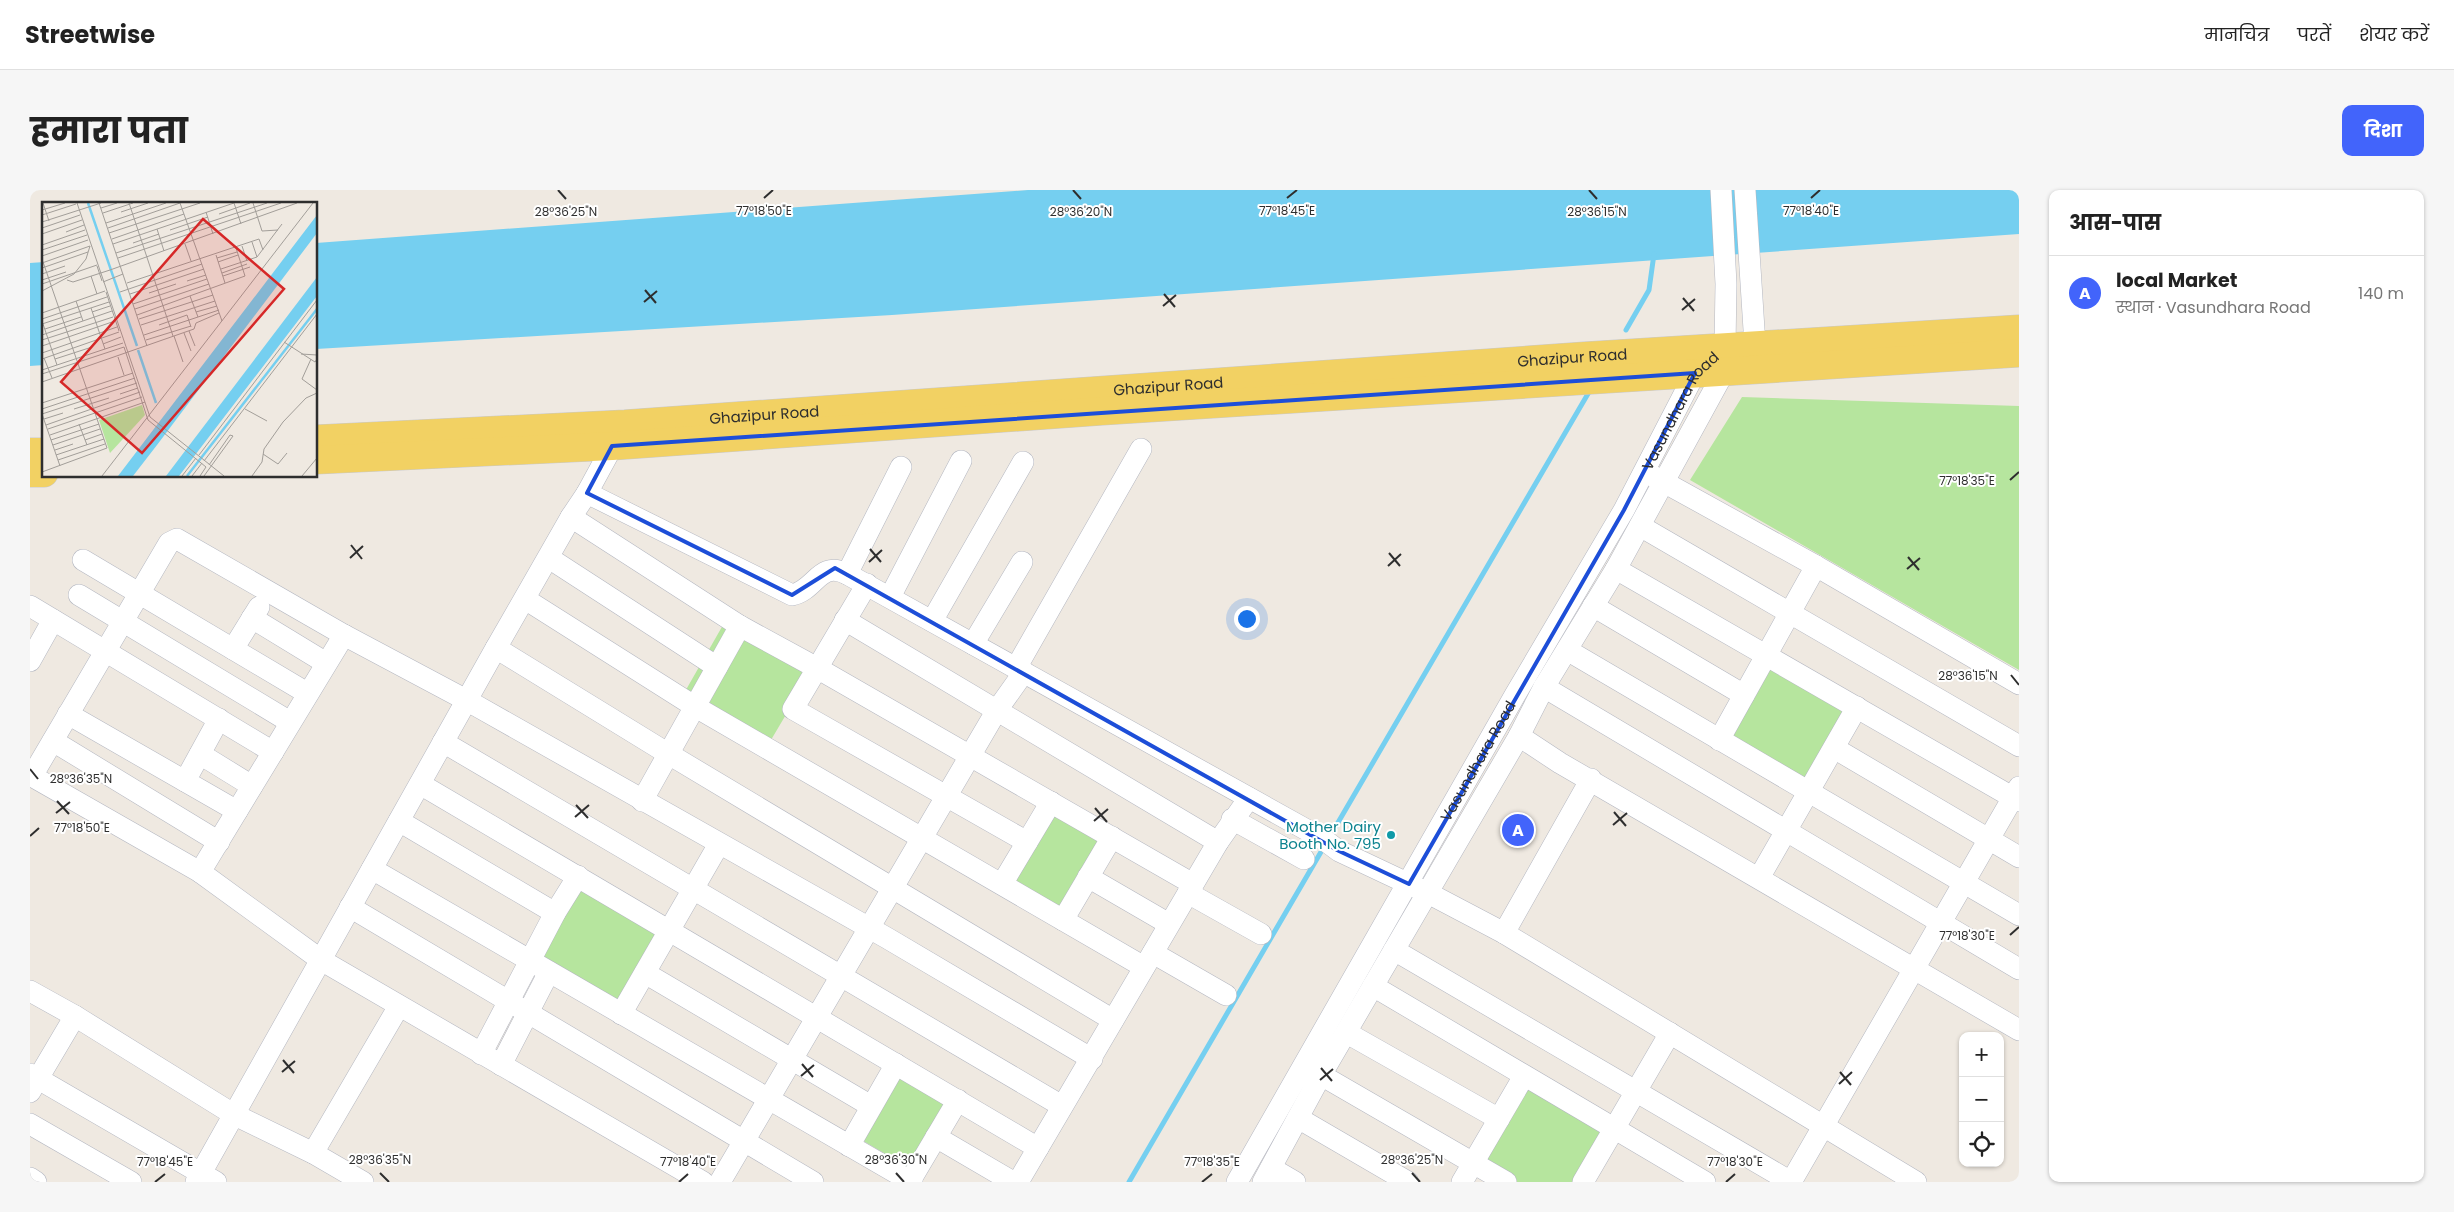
<!DOCTYPE html>
<html lang="hi">
<meta charset="utf-8">
<style>
:root{--surface:#fff;--page:#f6f6f6;--text:#222;--muted:#767676;--line:#e0e0e0;--accent:#4264fb}
body{margin:0;font-family:Poppins,"Noto Sans Devanagari",sans-serif;background:var(--page);color:var(--text)}
.controls{position:absolute;right:15px;bottom:15px;display:grid;overflow:hidden;border-radius:10px;box-shadow:0 1px 4px #0004}
.controls button{width:45px;height:45px;display:grid;place-items:center;padding:0;border:0;border-bottom:1px solid var(--line);background:var(--surface);color:var(--text);font:25px sans-serif}
.you{position:absolute;left:1216px;top:428px;width:18px;height:18px;margin:-12px;border:4px solid #fff;border-radius:50%;background:#1a73e8;box-shadow:0 0 0 8px #1a73e833}
.badge{display:grid;place-items:center;width:32px;height:32px;border-radius:50%;background:var(--accent);color:#fff;font-size:16px;font-weight:700}
.pin{position:absolute;translate:-50% -50%;border:2px solid #fff;box-shadow:0 1px 5px #0006}
.list{margin:0;padding:0;list-style:none}
h2{display:flex;justify-content:space-between;align-items:center;height:65px;margin:0;padding:0 20px;font-size:21px}
h2 small{font-size:16px;font-weight:400;color:var(--muted)}
.list li{display:grid;grid-template-columns:32px 1fr auto;gap:15px;align-items:center;box-sizing:border-box;height:75px;padding:0 20px;border-top:1px solid var(--line)}
.list b{display:block;font-size:19px;white-space:nowrap}
.list p{margin:0;font-size:16px;white-space:nowrap;color:var(--muted)}
.list em{font-size:16px;font-style:normal;color:var(--muted)}
.icon{flex:none;width:28px;height:28px;fill:none;stroke:currentColor;stroke-width:2;stroke-linecap:round;stroke-linejoin:round}
.map{position:relative;flex:none;width:1989px;height:992px;overflow:hidden;border-radius:10px}
header{display:flex;align-items:center;gap:30px;box-sizing:border-box;height:70px;padding:0 25px;background:var(--surface);border-bottom:1px solid var(--line)}
header strong{font-size:24px}
nav{display:flex;gap:28px;margin-inline-start:auto;font-size:18px}
.intro{display:flex;align-items:center;justify-content:space-between;box-sizing:border-box;height:120px;padding:0 30px}
h1{margin:0;font-size:35px}
.button{padding:12px 22px;border-radius:10px;background:var(--accent);color:#fff;font-size:18px;font-weight:700}
main{display:flex;gap:30px;padding:0 30px}
aside{flex:1;background:var(--surface);border-radius:10px;box-shadow:0 1px 4px #0004}
.map>svg:first-child{display:block}
.green{fill:#b6e59e}
.water{fill:#75cff0}
.lines{fill:none;stroke-linecap:round;stroke-linejoin:round}
.stream{stroke:#75cff0;stroke-width:5}
.minor-casing{stroke:#b4b7c1;stroke-width:22}
.major-casing{stroke:#c9c9c9;stroke-width:29}
.minor{stroke:#fff;stroke-width:21}
.major{stroke:#f2d163;stroke-width:28}
.marked{fill:none;stroke:#1d4ed8;stroke-width:4;stroke-linejoin:round}
.ticks{fill:none;stroke:#2e2e2e;stroke-width:2}
.culture-dot{fill:#0f9aa8;stroke:#fff;stroke-width:2}
.labels{text-anchor:middle;dominant-baseline:central;stroke-width:4;stroke-linejoin:round;paint-order:stroke}
.street-label{font-size:15px;fill:#2e2e2e;stroke:#fff}
.culture-label{font-size:15px;fill:#0d838f;stroke:#fff;text-anchor:end}
.inset-river{fill:none;stroke:#75cff0;stroke-width:2.5}
.inset-road{fill:none;stroke:#a29e99;stroke-width:1}
.view{fill:#d62828;fill-opacity:0.15;stroke:#d62828;stroke-width:2.5}
.inset-edge{fill:none;stroke:#2e2e2e;stroke-width:2.5}
.ticks-label{font-size:12px;text-anchor:middle;fill:#2e2e2e;stroke:#fff;stroke-width:4;stroke-linejoin:round;paint-order:stroke}
</style>
<header>
<strong>Streetwise</strong>
<nav><a>मानचित्र</a><a>परतें</a><a>शेयर करें</a></nav>
</header>
<div class="intro"><h1>हमारा पता</h1><a class="button">दिशा</a></div>
<main>
<div class="map">
<svg width="1989" height="992" viewBox="0 0 1989 992">
<rect width="100%" height="100%" fill="#efe9e1"/>
<path class="green" d="M 1712,207 L 1989,216 L 1989,480 L 1660,290 Z
M 697,428 L 783,479 L 738,555 L 653,505 Z
M 1737,469 L 1823,520 L 1779,595 L 1693,546 Z
M 1021,623 L 1070,652 L 1029,721 L 979,692 Z
M 550,687 L 636,738 L 591,814 L 506,764 Z
M 871,880 L 920,909 L 879,978 L 830,949 Z
M 1492,893 L 1579,944 L 1550,992 L 1486,992 L 1449,970 Z"/>
<path class="water" d="M 998,0 L 1989,0 L 1989,44 L 862,125 L 286,159 L 286,53 Z
M 14,72 L 14,175 L 0,176 L 0,73 Z"/>
<g class="lines">
<path class="stream" d="M 1596,140 L 1619,100 L 1624,64
M 1299,648 L 1559,202
M 1099,992 L 1295,655"/>
<defs>
<g id="minor">
<path d="M 1621,285 L 1786,376 L 1989,494"/>
<path d="M 557,303 L 762,405 C 786,400 789,370 817,384 L 1293,649 L 1309,661 L 1398,703 L 1474,743 L 1886,992"/>
<path d="M 541,327 L 710,436 L 787,478 L 1163,694"/>
<path d="M 1610,336 L 1989,556"/>
<path d="M 519,368 L 687,477"/>
<path d="M 53,370 L 277,503"/>
<path d="M 1586,379 L 1989,611"/>
<path d="M 817,384 L 871,277"/>
<path d="M 837,394 L 763,519 L 997,652"/>
<path d="M 49,405 L 260,532"/>
<path d="M 860,407 L 931,271"/>
<path d="M 495,409 L 664,516 L 1114,777"/>
<path d="M 0,416 L 243,562"/>
<path d="M 1563,416 L 1714,505"/>
<path d="M 222,428 L 296,473"/>
<path d="M 815,430 L 1188,652"/>
<path d="M 902,431 L 993,272"/>
<path d="M 943,454 L 992,372"/>
<path d="M 466,458 L 637,563 L 1083,830"/>
<path d="M 203,459 L 229,417"/>
<path d="M 1537,460 L 1989,725"/>
<path d="M 0,471 L 23,430"/>
<path d="M 986,478 L 1111,259"/>
<path d="M 1514,497 L 1989,779"/>
<path d="M 38,524 L 207,621"/>
<path d="M 1489,546 L 1530,573 L 1989,840"/>
<path d="M 1689,550 L 1786,376"/>
<path d="M 23,551 L 189,652"/>
<path d="M 413,552 L 1032,916"/>
<path d="M 1804,558 L 1989,667"/>
<path d="M 170,564 L 222,596"/>
<path d="M 0,585 L 170,682 L 291,770 L 673,992"/>
<path d="M 2,586 L 139,353 L 147,349 L 314,445 L 438,511 L 857,748 L 1062,869"/>
<path d="M 155,591 L 189,529"/>
<path d="M 390,594 L 1008,958"/>
<path d="M 612,611 L 710,436"/>
<path d="M 1202,629 L 1274,669"/>
<path d="M 369,631 L 525,723"/>
<path d="M 342,679 L 882,992"/>
<path d="M 170,682 L 314,445"/>
<path d="M 1058,687 L 1139,734"/>
<path d="M 1729,688 L 1827,517"/>
<path d="M 972,694 L 1021,612"/>
<path d="M 1158,703 L 1231,744"/>
<path d="M 320,717 L 783,992"/>
<path d="M 1033,730 L 1082,647"/>
<path d="M 1474,743 L 1561,589"/>
<path d="M 1364,760 L 1761,992"/>
<path d="M 1123,763 L 1196,805"/>
<path d="M 615,783 L 841,916"/>
<path d="M 1343,796 L 1675,992"/>
<path d="M 0,801 L 45,826 L 203,924 L 283,963 L 333,992"/>
<path d="M 591,824 L 689,654"/>
<path d="M 1317,843 L 1469,929"/>
<path d="M 451,864 L 525,723 L 548,686"/>
<path d="M 471,875 L 519,782"/>
<path d="M 0,884 L 186,992"/>
<path d="M 1291,885 L 1476,992"/>
<path d="M 0,902 L 45,826"/>
<path d="M 1268,928 L 1378,992"/>
<path d="M 0,934 L 101,992"/>
<path d="M 906,947 L 983,992"/>
<path d="M 819,956 L 866,874"/>
<path d="M 283,963 L 369,816"/>
<path d="M 1241,978 L 1265,992"/>
<path d="M 0,988 L 6,992"/>
<path d="M 880,991 L 928,910"/>
<path d="M 166,992 L 466,458 L 541,327 L 557,303 L 588,246"/>
<path d="M 690,992 L 967,520 L 994,482"/>
<path d="M 988,992 L 1188,652 L 1219,608"/>
<path id="s1" d="M 1207,992 L 1485,505 L 1594,320 L 1665,183 L 1695,156 L 1696,94 L 1691,0"/>
<path d="M 1233,992 L 1291,885 L 1489,546 L 1514,497 L 1586,379 L 1695,180 L 1725,155 L 1715,0"/>
<path d="M 1432,992 L 1494,886"/>
<path d="M 1553,992 L 1640,843"/>
<path d="M 1761,992 L 1989,597"/>
</g>
<g id="major">
<path id="s2" d="M 286,249 L 595,234 L 1555,166 L 1989,139"/>
<path d="M 0,262 L 14,262"/>
<path d="M 286,270 L 582,256 L 1072,221 L 1989,163"/>
<path d="M 0,283 L 14,283"/>
</g>
</defs>
<use href="#minor" class="minor-casing"/>
<use href="#major" class="major-casing"/>
<use href="#minor" class="minor"/>
<use href="#major" class="major"/>
</g>
<path class="marked" d="M 1665,183 L 1594,320 L 1379,694 L 1309,661 L 805,378 L 762,405 L 557,303 L 582,256 Z"/>
<path class="ticks" d="M 528,0 L 536,9M 1043,0 L 1051,9M 1559,0 L 1567,9M 734,8 L 743,0M 1257,8 L 1267,0M 1781,8 L 1790,0M 615,100 L 626,113M 1134,104 L 1145,117M 1653,108 L 1664,121M 614,112 L 627,101M 1133,116 L 1146,105M 1652,120 L 1665,109M 1980,290 L 1989,282M 321,355 L 332,369M 840,359 L 851,372M 1359,363 L 1370,376M 1878,367 L 1889,380M 320,368 L 333,356M 839,372 L 852,360M 1358,376 L 1371,364M 1877,379 L 1890,368M 1981,485 L 1989,495M 0,579 L 8,589M 27,611 L 39,624M 546,615 L 558,628M 1065,618 L 1077,632M 1584,622 L 1596,636M 26,623 L 40,612M 545,627 L 559,615M 1064,631 L 1078,619M 1583,635 L 1597,623M 0,646 L 9,638M 1980,745 L 1989,737M 253,870 L 264,883M 772,874 L 783,887M 1291,878 L 1302,891M 252,882 L 265,871M 1810,882 L 1821,895M 771,886 L 784,875M 1290,890 L 1303,879M 1809,894 L 1822,882M 350,983 L 359,992M 866,983 L 874,992M 1382,983 L 1390,992M 125,992 L 135,984M 649,992 L 658,984M 1172,992 L 1182,984M 1696,992 L 1705,984"/>
<circle class="culture-dot" cx="1361" cy="645" r="5"/>
<g class="labels">
<g class="street-label">
<text stroke="none"><textPath href="#s2" startOffset="1259">Ghazipur Road</textPath></text>
<text stroke="none"><textPath href="#s2" startOffset="854">Ghazipur Road</textPath></text>
<text stroke="none"><textPath href="#s1" startOffset="890">Vasundhara Road</textPath></text>
<text stroke="none"><textPath href="#s2" startOffset="449">Ghazipur Road</textPath></text>
<text stroke="none"><textPath href="#s1" startOffset="485">Vasundhara Road</textPath></text>
</g>
<g class="culture-label">
<text x="1351" y="636">Mother Dairy<tspan x="1351" dy="17">Booth No. 795</tspan></text>
</g>
</g>
<g transform="translate(12 12)">
<rect width="275" height="275" fill="#efe9e1"/>
<path d="M 100,203 L 103,213 L 68,251 L 57,218 Z" fill="#b6e59e"/>
<path d="M 275,13 L 275,31 L 115,243 L 91,274 L 76,274 ZM 275,75 L 275,94 L 137,274 L 124,274 Z" fill="#75cff0"/>
<path class="inset-river" d="M 46,1 L 95,144M 96,148 L 114,201M 145,274 L 275,107"/>
<path class="inset-road" d="M 1,1 L 7,19M 35,1 L 108,215 L 182,274M 57,1 L 105,144M 87,1 L 131,134M 138,1 L 180,119M 192,1 L 199,22M 211,1 L 220,29 L 236,28M 59,6 L 75,1M 0,8 L 23,1M 79,10 L 106,1M 164,10 L 171,32M 61,11 L 91,1M 177,12 L 208,1M 0,13 L 34,2M 0,20 L 59,1M 64,21 L 124,1M 0,26 L 38,13M 66,26 L 138,1M 115,27 L 122,49M 128,28 L 166,15M 24,30 L 42,23M 67,31 L 158,1M 0,32 L 40,18M 70,37 L 142,12M 210,40 L 215,55M 91,41 L 117,32M 71,42 L 192,1M 143,42 L 149,59M 0,43 L 43,28M 200,44 L 205,59M 0,48 L 45,33M 74,51 L 225,1M 174,53 L 183,81M 0,54 L 46,38M 76,56 L 239,1M 175,56 L 195,50M 0,57 L 65,246 L 0,270M 176,60 L 196,53M 0,61 L 48,44M 55,64 L 60,79M 0,66 L 46,50M 179,67 L 215,55 L 240,22M 180,71 L 205,62M 0,72 L 23,64M 49,74 L 55,92M 181,74 L 208,65M 0,78 L 24,70M 25,78 L 31,80 L 68,68 L 255,1M 145,79 L 164,73M 61,80 L 81,72M 85,81 L 217,37 L 221,48M 0,82 L 55,63M 0,89 L 32,72 L 44,57 L 48,44M 64,90 L 77,129M 78,90 L 160,62M 107,91 L 134,82M 88,92 L 162,67M 148,94 L 156,115M 34,99 L 41,119M 91,102 L 165,77M 49,106 L 63,147M 93,107 L 167,82M 50,110 L 68,104M 154,110 L 175,104M 0,111 L 63,89M 95,113 L 203,74 L 194,46M 0,117 L 65,95M 97,117 L 171,93M 0,122 L 67,100M 1,122 L 15,163M 99,123 L 173,99M 117,123 L 145,113 L 149,125M 3,127 L 39,115M 147,129 L 153,144M 142,131 L 149,149M 0,133 L 70,109M 102,133 L 177,108M 132,134 L 141,160M 0,138 L 71,115M 104,138 L 149,124M 242,140 L 273,160 L 275,157M 61,142 L 79,135M 0,144 L 73,119M 82,145 L 106,218 L 164,265 L 158,274M 0,151 L 75,125M 259,152 L 275,153M 76,155 L 82,173M 2,156 L 10,176M 0,157 L 77,130M 13,157 L 50,145M 269,157 L 260,177 L 275,188M 0,168 L 81,141M 0,172 L 82,145M 0,180 L 152,127 L 154,121 L 177,111M 78,192 L 96,186M 0,201 L 91,171M 0,207 L 93,176M 32,207 L 67,196M 203,207 L 225,219M 0,212 L 95,181M 0,212 L 18,264M 2,217 L 21,211M 37,222 L 45,243M 4,223 L 98,190M 6,227 L 100,195M 8,233 L 103,200M 9,238 L 57,222M 43,238 L 60,232M 11,243 L 58,227M 13,248 L 31,242M 221,252 L 236,262 L 245,251M 14,253 L 62,237M 157,253 L 275,98M 16,258 L 63,242M 162,259 L 275,112M 60,274 L 271,1M 140,274 L 154,256M 150,274 L 160,261M 162,274 L 191,234 L 188,233 L 167,263M 210,274 L 220,260 L 222,247 L 241,220 L 264,196 L 275,191M 260,274 L 275,256"/>
<path class="view" d="M 161,17 L 242,87 L 100,251 L 19,180 Z"/>
<rect width="275" height="275" class="inset-edge"/>
</g>
<g class="ticks-label">
<text x="734" y="25">77°18'50"E</text>
<text x="1257" y="25">77°18'45"E</text>
<text x="1781" y="25">77°18'40"E</text>
<text x="1567" y="26">28°36'15"N</text>
<text x="536" y="26">28°36'25"N</text>
<text x="1051" y="26">28°36'20"N</text>
<text x="1937" y="295">77°18'35"E</text>
<text x="1938" y="490">28°36'15"N</text>
<text x="51" y="593">28°36'35"N</text>
<text x="52" y="642">77°18'50"E</text>
<text x="1937" y="750">77°18'30"E</text>
<text x="350" y="974">28°36'35"N</text>
<text x="866" y="974">28°36'30"N</text>
<text x="1382" y="974">28°36'25"N</text>
<text x="135" y="976">77°18'45"E</text>
<text x="658" y="976">77°18'40"E</text>
<text x="1182" y="976">77°18'35"E</text>
<text x="1705" y="976">77°18'30"E</text>
</g>
</svg>
<div class="controls">
<button>+</button>
<button>−</button>
<button><svg class="icon" aria-label="locate" viewBox="0 0 24 24"><circle cx="12" cy="12" r="6"/><path d="M12 2v4M12 18v4M2 12h4M18 12h4"/></svg></button>
</div>
<div class="you"></div>
<div class="pin badge" style="left:1488px;top:640px">A</div>
</div>
<aside>
<h2>आस-पास<small></small></h2>
<ul class="list">
<li><span class="badge">A</span><div><b>local Market</b><p>स्थान · Vasundhara Road</p></div><em>140 m</em></li>
</ul>
</aside>
</main>
